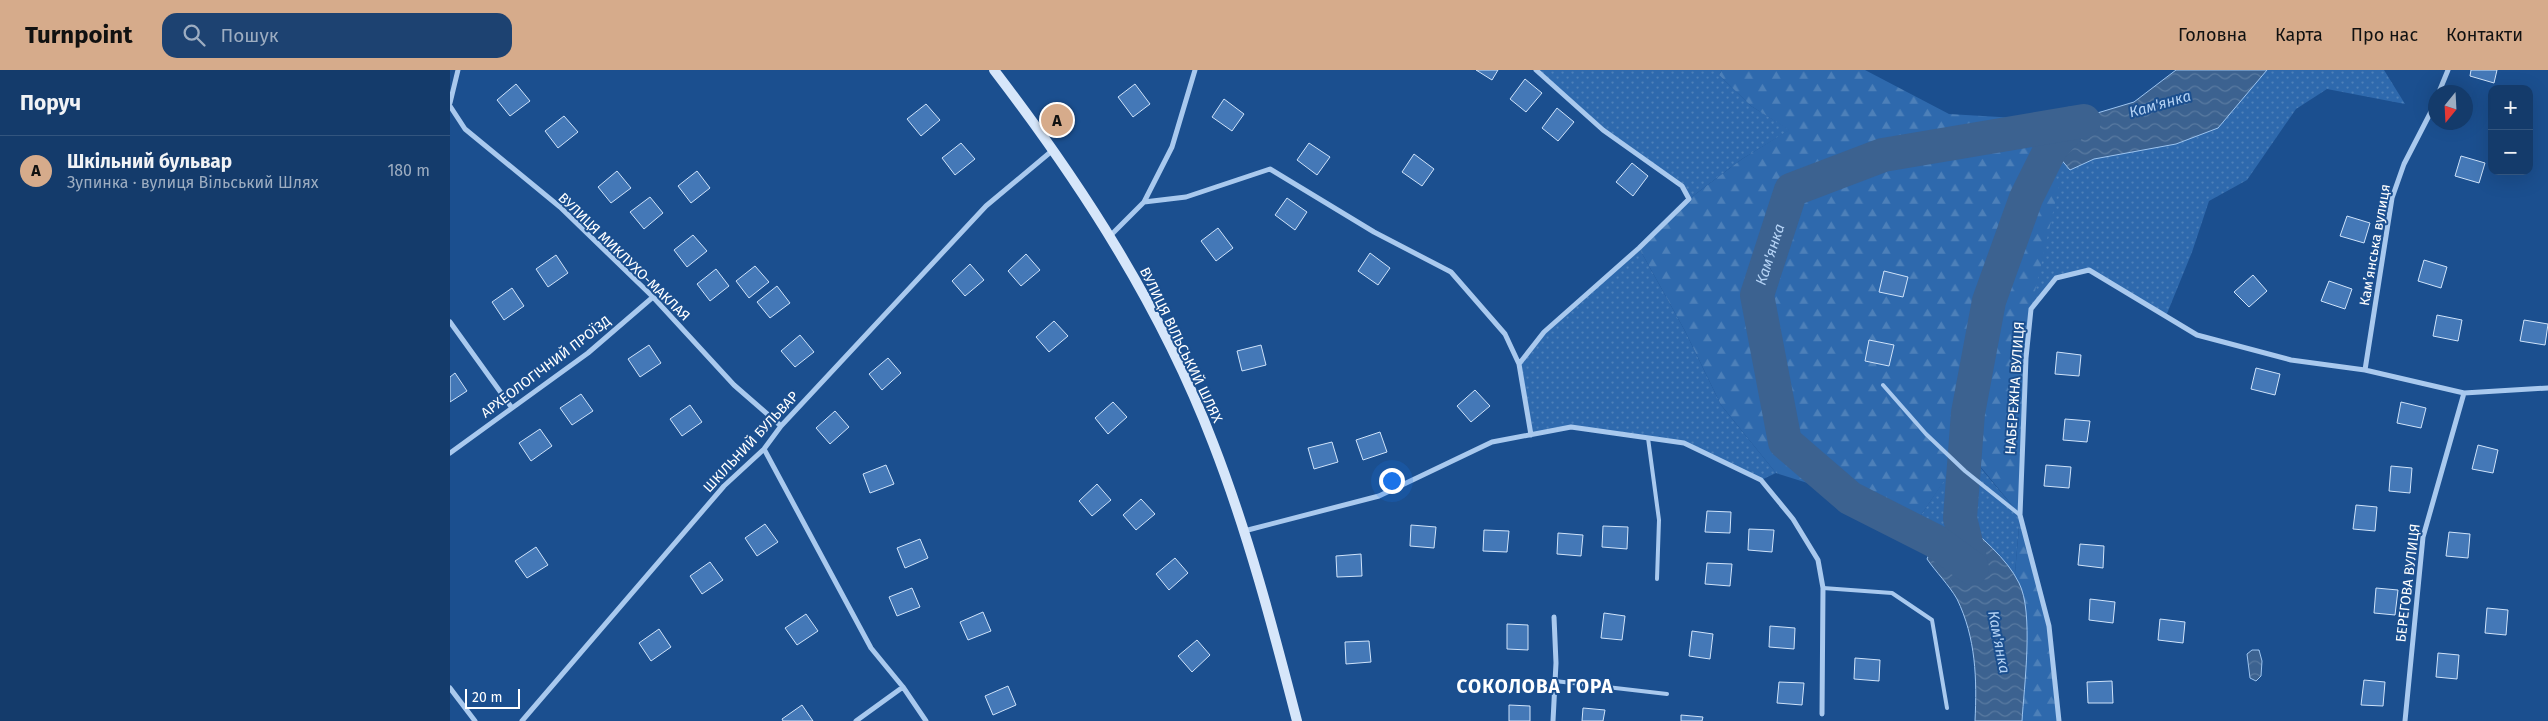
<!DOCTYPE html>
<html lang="uk">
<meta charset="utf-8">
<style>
:root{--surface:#143b6b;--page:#1d4271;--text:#f1f3f6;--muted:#9dadc1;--line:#33557e;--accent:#d6ab8b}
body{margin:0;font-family:"Fira Sans",sans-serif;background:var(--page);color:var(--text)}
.controls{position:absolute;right:15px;top:15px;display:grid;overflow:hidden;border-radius:10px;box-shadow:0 5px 20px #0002}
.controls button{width:45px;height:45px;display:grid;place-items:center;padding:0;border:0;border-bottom:1px solid var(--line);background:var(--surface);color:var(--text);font:25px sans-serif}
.compass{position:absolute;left:1978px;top:15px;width:45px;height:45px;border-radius:50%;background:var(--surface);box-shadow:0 5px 20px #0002;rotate:198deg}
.scale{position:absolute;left:15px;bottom:12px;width:55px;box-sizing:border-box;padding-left:5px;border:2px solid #fff;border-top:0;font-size:14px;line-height:18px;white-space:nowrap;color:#fff;-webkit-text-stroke:4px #1b4f8f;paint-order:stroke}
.you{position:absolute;left:941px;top:410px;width:18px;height:18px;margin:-12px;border:4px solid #fff;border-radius:50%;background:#1a73e8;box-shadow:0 0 0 8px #1a73e833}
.badge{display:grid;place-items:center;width:32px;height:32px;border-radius:50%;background:var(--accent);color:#111;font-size:16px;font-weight:700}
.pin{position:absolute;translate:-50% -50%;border:2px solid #fff;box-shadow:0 1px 5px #0006}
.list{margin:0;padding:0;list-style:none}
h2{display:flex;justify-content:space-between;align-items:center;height:65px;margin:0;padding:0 20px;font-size:21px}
h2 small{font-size:16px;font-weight:400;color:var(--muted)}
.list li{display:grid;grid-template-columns:32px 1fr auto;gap:15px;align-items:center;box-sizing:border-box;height:70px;padding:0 20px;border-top:1px solid var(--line)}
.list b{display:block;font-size:19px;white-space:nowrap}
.list p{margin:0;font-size:16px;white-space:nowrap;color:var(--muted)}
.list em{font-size:16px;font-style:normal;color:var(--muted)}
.icon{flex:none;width:28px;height:28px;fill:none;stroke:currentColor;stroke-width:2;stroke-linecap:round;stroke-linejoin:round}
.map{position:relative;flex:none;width:2098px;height:651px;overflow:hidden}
header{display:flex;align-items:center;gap:30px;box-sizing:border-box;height:70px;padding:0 25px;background:var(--accent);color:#111}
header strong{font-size:24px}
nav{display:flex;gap:28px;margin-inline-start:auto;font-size:18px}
.search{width:350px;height:45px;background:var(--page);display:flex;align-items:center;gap:12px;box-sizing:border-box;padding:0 18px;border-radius:15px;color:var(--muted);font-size:19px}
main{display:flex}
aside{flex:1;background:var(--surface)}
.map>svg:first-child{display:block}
.grass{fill:url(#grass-dots)}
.forest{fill:url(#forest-firs)}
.water{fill:url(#water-waves);stroke:#9cc4f0}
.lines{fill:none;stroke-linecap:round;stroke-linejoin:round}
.river{stroke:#3c6290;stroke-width:34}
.building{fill:#4478b7;stroke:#cfe3fa}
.lane{stroke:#a9c9ee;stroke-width:4}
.street{stroke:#a9c9ee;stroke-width:5}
.secondary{stroke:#d6e6fa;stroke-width:10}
.labels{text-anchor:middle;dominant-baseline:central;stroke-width:4;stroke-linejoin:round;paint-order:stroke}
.street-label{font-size:14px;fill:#fff;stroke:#1b4f8f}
.water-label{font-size:15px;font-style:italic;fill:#b5d3f5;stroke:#1b4f8f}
.district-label{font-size:19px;font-weight:bold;letter-spacing:1px;fill:#fff;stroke:#1b4f8f}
</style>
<header>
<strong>Turnpoint</strong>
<div class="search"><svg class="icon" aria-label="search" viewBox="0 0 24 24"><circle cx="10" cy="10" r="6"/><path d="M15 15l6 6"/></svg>Пошук</div>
<nav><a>Головна</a><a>Карта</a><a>Про нас</a><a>Контакти</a></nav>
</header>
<main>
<aside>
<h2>Поруч<small></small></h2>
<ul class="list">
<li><span class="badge">A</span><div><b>Шкільний бульвар</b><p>Зупинка · вулиця Вільський Шлях</p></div><em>180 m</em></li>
</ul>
</aside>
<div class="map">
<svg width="2098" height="651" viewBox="0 0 2098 651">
<defs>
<pattern id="grass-dots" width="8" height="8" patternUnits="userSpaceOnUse" patternTransform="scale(1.25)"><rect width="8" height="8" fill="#2e69ad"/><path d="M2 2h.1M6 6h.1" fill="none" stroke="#4d80b9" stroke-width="1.8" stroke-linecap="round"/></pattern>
<pattern id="forest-firs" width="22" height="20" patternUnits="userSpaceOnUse" patternTransform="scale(1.25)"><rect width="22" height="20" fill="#2e69ad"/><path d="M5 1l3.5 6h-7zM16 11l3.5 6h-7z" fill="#4d80b9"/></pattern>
<pattern id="water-waves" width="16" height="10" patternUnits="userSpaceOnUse" patternTransform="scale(1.25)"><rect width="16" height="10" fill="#3c6290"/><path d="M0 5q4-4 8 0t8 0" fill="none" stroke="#597aa1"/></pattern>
</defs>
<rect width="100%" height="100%" fill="#1b4f8f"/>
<path class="grass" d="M 1086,0 L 1272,0 L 1269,5 L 1301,36 L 1340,60 L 1292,89 L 1239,129 L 1232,116 L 1153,60 Z
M 1783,0 L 1934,0 L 1955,34 L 1877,19 L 1846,39 L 1797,110 L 1759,131 L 1742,182 L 1716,246 L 1639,200 L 1606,208 L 1581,239 L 1574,61 L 1641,54 Z
M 1189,178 L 1235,261 L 1271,335 L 1326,403 L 1311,410 L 1234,373 L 1121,357 L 1081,365 L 1069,294 L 1094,262 Z
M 1515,379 L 1570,445 L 1557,596 L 1522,498 L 1485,471 L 1400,428 L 1469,448 Z"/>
<path class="forest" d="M 1272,0 L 1415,0 L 1499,44 L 1566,48 L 1609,116 L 1581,239 L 1576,288 L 1570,445 L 1599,556 L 1609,651 L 1555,651 L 1557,596 L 1570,445 L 1516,379 L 1469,448 L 1326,403 L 1271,335 L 1235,261 L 1189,178 L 1239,129 L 1292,89 L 1339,60 L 1301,36 L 1269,5 Z"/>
<path class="water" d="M 1726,0 L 1817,0 L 1768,58 L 1726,74 L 1644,89 L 1620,100 L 1593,68 L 1586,51 L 1644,44 L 1684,32 Z
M 1510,448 C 1530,467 1557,488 1569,513 C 1584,542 1574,617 1572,651 L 1525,651 C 1527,609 1526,568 1507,529 C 1499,515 1486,502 1477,489 L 1485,471 Z
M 1802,580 L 1809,580 L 1812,591 L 1811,606 L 1806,611 L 1800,608 L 1797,584 Z"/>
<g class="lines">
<g class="river">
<path d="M 1521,493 L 1510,448 L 1518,343 L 1539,231 L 1576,128 L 1601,78 L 1623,53"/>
<path id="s1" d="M 1522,498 L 1485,471 L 1400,428 L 1335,372 L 1307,225 L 1341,120 L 1433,85 L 1634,51"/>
</g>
</g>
<path class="building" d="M 1026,0 L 1048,0 L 1042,10 Z
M 2021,0 L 2047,0 L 2044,13 L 2020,6 Z
M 1075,9 L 1092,23 L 1076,42 L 1060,29 Z
M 66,14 L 80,31 L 60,46 L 47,30 Z
M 685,14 L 700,34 L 683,47 L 668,27 Z
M 774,29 L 794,44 L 782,61 L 762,47 Z
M 476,34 L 490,50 L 471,66 L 457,49 Z
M 1107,38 L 1124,52 L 1108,71 L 1092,58 Z
M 114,46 L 128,62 L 108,78 L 95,61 Z
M 511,73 L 525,89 L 505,105 L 492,88 Z
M 859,73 L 880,87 L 867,105 L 847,90 Z
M 964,84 L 984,99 L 972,116 L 952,102 Z
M 2011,86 L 2035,93 L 2029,113 L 2005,106 Z
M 1182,93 L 1198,106 L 1183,126 L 1166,112 Z
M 167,101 L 181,118 L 161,133 L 148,117 Z
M 247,101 L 260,118 L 241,133 L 228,116 Z
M 200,127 L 213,143 L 194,159 L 180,142 Z
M 837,128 L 857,142 L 845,160 L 825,145 Z
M 1897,146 L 1920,153 L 1914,173 L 1890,166 Z
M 768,158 L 783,178 L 766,191 L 751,171 Z
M 243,165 L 257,181 L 237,197 L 224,180 Z
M 920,183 L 940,198 L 928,215 L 908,201 Z
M 576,184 L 590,200 L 571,216 L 558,201 Z
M 106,185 L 118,203 L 98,217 L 86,199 Z
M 1974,190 L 1997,197 L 1991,218 L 1968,211 Z
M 520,194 L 534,210 L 515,226 L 502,211 Z
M 305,196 L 319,212 L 299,228 L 286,211 Z
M 266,199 L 279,216 L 260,231 L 247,214 Z
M 1434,201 L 1458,207 L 1453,227 L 1429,222 Z
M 1803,205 L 1817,221 L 1799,237 L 1784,222 Z
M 1879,211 L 1902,219 L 1895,239 L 1871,231 Z
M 327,216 L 340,233 L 320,248 L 307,232 Z
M 62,218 L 74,236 L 54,250 L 42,232 Z
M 1987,245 L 2012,250 L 2008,271 L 1983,266 Z
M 2074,250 L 2098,254 L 2095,275 L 2070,271 Z
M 604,251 L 618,266 L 599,282 L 586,267 Z
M 350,265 L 364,282 L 345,297 L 331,281 Z
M 1419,270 L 1444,275 L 1439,296 L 1415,291 Z
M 199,275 L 211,293 L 190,307 L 178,289 Z
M 811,275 L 816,295 L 792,301 L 787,281 Z
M 1607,282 L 1631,285 L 1629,306 L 1605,304 Z
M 438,288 L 451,303 L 432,320 L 419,304 Z
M 1806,298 L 1830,304 L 1825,325 L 1801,319 Z
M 5,303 L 17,321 L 0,332 L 0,307 Z
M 1025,320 L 1040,336 L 1021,352 L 1007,336 Z
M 131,324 L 143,341 L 122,355 L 110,338 Z
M 663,332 L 677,347 L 658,364 L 645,348 Z
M 1951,332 L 1976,338 L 1971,358 L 1947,353 Z
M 240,335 L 252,352 L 232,366 L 220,349 Z
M 385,341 L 399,357 L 380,374 L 366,358 Z
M 1615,349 L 1640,351 L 1637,372 L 1613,370 Z
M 90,359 L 102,376 L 81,391 L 69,373 Z
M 930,362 L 937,382 L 913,390 L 906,370 Z
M 882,372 L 888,392 L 864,399 L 858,378 Z
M 2028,375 L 2048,380 L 2043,403 L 2022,399 Z
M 436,395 L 444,414 L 420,423 L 413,404 Z
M 1596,395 L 1621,397 L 1619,418 L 1594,416 Z
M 1941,396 L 1962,398 L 1960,423 L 1939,421 Z
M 647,414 L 661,430 L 642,446 L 629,431 Z
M 691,429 L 705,444 L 686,460 L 673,445 Z
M 1906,435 L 1927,437 L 1925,461 L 1903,459 Z
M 1257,441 L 1281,442 L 1280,463 L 1255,462 Z
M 315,454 L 328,472 L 307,486 L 295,468 Z
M 961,455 L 986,457 L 984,478 L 960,476 Z
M 1153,456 L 1178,457 L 1177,479 L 1152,477 Z
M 1299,459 L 1324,460 L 1322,482 L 1298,480 Z
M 1034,460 L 1059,461 L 1057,482 L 1033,481 Z
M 1999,462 L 2020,464 L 2018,488 L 1996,486 Z
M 1108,463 L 1133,465 L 1131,486 L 1107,484 Z
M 470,469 L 478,488 L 455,498 L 447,478 Z
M 1630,474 L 1654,476 L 1653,498 L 1628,495 Z
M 86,477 L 98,495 L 77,508 L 65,491 Z
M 911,484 L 912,506 L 887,507 L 886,486 Z
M 725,488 L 738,503 L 719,520 L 706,504 Z
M 260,492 L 273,510 L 252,524 L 240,506 Z
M 1257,493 L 1282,494 L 1280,516 L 1255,514 Z
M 462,518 L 470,537 L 447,546 L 439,527 Z
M 1926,518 L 1948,520 L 1945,545 L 1924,543 Z
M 1640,529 L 1665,532 L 1663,553 L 1639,550 Z
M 2037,538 L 2058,540 L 2056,565 L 2035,563 Z
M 533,542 L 541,561 L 518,570 L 510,552 Z
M 1154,543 L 1175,546 L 1172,570 L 1151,568 Z
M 356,544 L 368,561 L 347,575 L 335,558 Z
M 1710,549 L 1735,552 L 1733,573 L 1708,570 Z
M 1057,554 L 1078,555 L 1078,580 L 1057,579 Z
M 1320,556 L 1345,558 L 1344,579 L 1319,577 Z
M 209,559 L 221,577 L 201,591 L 189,573 Z
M 1242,561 L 1263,564 L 1260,589 L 1239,586 Z
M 747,570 L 760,585 L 742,602 L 728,586 Z
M 919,571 L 921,592 L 896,594 L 895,572 Z
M 1988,583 L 2009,585 L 2007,609 L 1986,607 Z
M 1405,588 L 1430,590 L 1429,611 L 1404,609 Z
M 1914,610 L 1935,612 L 1933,636 L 1911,635 Z
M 1662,611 L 1663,633 L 1638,633 L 1637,612 Z
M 1329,612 L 1354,613 L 1352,635 L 1327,633 Z
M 558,616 L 566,635 L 543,645 L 535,626 Z
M 352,635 L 363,651 L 333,651 L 332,649 Z
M 1059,635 L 1080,636 L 1080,651 L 1059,651 Z
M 1133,638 L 1155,640 L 1153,651 L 1132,651 Z
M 1231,645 L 1253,647 L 1252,651 L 1231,651 Z"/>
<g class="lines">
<path class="lane" d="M 1433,315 L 1476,364 L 1515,401 L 1570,445
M 1198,368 L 1209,450 L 1207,509
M 1373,518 L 1442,523 L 1482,550 L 1497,638
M 1105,611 L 1217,624"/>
<path class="street" d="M 1989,22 L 1998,0
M 0,33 L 8,0
M 0,36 L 15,59 L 110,137 L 203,227 L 284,315 L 331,356
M 694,132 L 736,127 L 820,99 L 924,162 L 1001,202 L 1055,264 L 1069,294
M 661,165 L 694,132 L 722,77 L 745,0
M 0,252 L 62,338
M 1915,300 L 1942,128 L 1954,94 L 1986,32
M 1081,365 L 1069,294 L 1094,262 L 1189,178 L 1239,129 L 1232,116 L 1153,60 L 1086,0
M 314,379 L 421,578 L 453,617 L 476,651
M 0,383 L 138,283 L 203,227
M 794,461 L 929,426 L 1042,372 L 1121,357 L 1234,373 L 1311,410 L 1343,449 L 1368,490 L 1373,518 L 1372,644
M 0,618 L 25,651
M 72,651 L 274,416 L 314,379 L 331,356 L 536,136 L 603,80
M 406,651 L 453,617
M 1103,651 L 1106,593 L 1104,547
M 1609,651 L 1599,556 L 1570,445 L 1576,288 L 1581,239 L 1606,208 L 1639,200 L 1747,265 L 1841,290 L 1915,300 L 2014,323 L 2098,318
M 1955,651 L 1973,467 L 2014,323"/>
<path class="secondary" d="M 544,0 C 632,115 711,237 763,373 C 798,463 823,558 847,651"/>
</g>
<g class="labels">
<g class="street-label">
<text transform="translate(1925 175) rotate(-80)">Камʼянська вулиця</text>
<text transform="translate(174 187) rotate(44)">ВУЛИЦЯ МИКЛУХО-МАКЛАЯ</text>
<text transform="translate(731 275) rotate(64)">ВУЛИЦЯ ВІЛЬСЬКИЙ ШЛЯХ</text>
<text transform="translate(96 297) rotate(-37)">АРХЕОЛОГІЧНИЙ ПРОЇЗД</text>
<text transform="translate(1565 318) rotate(-86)">НАБЕРЕЖНА ВУЛИЦЯ</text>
<text transform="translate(301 372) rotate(-47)">ШКІЛЬНИЙ БУЛЬВАР</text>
<text transform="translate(1958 513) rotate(-83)">БЕРЕГОВА ВУЛИЦЯ</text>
</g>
<g class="water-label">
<text transform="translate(1710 34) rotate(-16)">Кам'янка</text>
<text stroke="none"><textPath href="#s1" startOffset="419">Кам'янка</textPath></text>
<text transform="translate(1549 572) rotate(79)">Кам'янка</text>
</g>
<g class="district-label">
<text x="1085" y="616">СОКОЛОВА ГОРА</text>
</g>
</g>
</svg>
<div class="controls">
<button>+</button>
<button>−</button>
</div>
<svg class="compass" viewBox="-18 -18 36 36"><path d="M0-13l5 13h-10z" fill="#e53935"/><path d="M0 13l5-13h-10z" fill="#9dadc1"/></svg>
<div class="scale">20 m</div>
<div class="you"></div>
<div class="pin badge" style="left:607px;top:50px">A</div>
</div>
</main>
